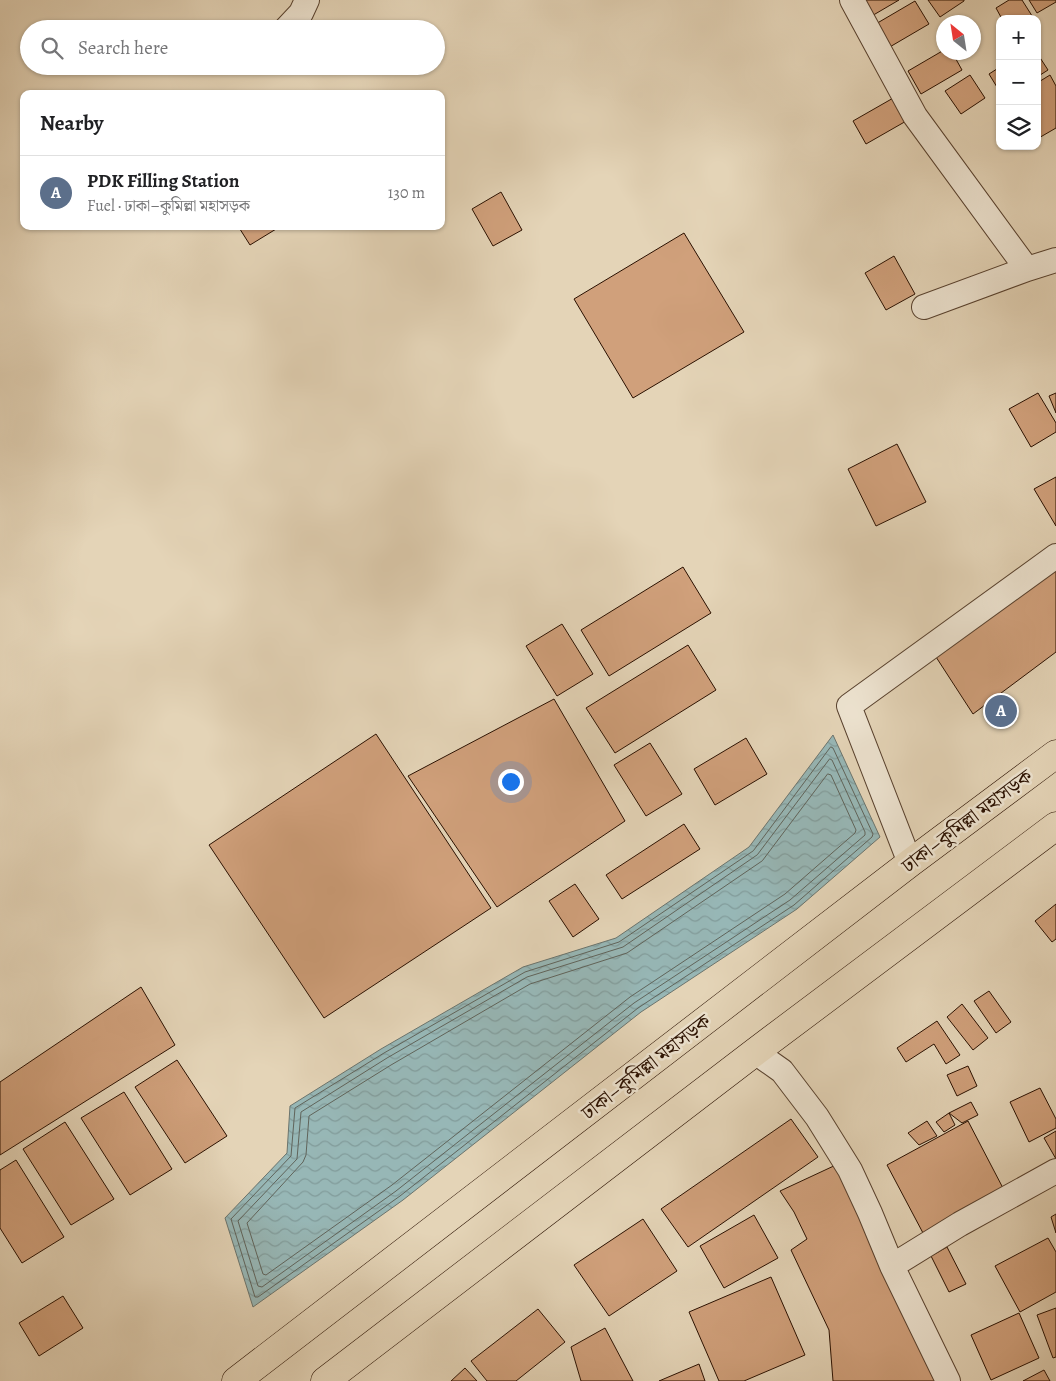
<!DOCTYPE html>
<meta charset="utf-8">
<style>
:root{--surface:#fff;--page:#f2f2f2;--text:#202124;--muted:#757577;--line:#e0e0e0;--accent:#8f2418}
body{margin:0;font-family:Alegreya,"Noto Serif Bengali",serif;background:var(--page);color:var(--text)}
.controls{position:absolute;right:15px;top:15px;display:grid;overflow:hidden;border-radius:10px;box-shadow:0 1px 4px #0004}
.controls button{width:45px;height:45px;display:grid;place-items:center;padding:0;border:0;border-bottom:1px solid var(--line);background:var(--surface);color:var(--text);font:25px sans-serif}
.compass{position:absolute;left:936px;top:15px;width:45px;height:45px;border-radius:50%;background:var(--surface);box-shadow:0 1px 4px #0004;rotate:330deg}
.you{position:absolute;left:510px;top:781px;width:18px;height:18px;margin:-12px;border:4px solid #fff;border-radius:50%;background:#1a73e8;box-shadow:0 0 0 8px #1a73e833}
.badge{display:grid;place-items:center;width:32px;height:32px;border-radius:50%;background:var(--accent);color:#fff;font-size:16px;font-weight:700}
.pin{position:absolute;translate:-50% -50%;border:2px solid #fff;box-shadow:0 1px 5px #0006}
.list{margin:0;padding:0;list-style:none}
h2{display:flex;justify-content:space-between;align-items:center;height:65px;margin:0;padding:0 20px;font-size:21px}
h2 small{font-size:16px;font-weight:400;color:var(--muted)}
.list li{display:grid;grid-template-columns:32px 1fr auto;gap:15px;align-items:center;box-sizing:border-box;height:75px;padding:0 20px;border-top:1px solid var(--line)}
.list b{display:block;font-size:19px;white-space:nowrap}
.list p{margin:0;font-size:16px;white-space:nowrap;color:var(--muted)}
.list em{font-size:16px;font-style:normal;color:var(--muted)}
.icon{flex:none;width:28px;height:28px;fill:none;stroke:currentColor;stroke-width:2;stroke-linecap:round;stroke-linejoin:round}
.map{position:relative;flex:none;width:1056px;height:1381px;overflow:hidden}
.search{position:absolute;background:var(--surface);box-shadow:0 1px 4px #0004;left:20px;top:20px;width:425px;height:55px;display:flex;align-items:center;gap:12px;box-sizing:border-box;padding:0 18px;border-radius:28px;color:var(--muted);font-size:19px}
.panel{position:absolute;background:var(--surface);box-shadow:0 1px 4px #0004;left:20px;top:90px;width:425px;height:140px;border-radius:10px}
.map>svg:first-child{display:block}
.water{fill:url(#water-waves);stroke:#6b746d}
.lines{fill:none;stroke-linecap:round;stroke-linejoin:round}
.shore{stroke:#60645b;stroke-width:1}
.building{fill:#d0a07b;stroke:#2a1000}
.minor-casing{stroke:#58412e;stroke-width:26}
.trunk-casing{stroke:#2a1000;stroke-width:29}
.minor{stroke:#ede3d0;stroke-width:24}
.trunk{stroke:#e4d4b7;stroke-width:28}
.labels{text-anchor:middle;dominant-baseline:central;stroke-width:5;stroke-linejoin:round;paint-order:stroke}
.street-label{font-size:20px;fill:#2a1000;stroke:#ede3d0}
</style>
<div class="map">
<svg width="1056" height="1381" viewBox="0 0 1056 1381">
<defs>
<pattern id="water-waves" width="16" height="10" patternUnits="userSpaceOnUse" patternTransform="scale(1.25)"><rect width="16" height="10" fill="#97b7b6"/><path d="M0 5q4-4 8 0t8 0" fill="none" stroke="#829c9b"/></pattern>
</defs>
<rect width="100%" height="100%" fill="#e4d4b7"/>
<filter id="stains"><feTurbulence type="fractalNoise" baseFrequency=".004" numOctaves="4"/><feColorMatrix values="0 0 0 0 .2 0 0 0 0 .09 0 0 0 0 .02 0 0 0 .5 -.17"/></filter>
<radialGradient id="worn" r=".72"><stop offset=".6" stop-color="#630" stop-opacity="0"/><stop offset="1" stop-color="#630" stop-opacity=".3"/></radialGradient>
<path class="water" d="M 833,735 L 880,837 L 797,909 L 641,1012 L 403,1200 L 253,1307 L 225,1218 L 287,1153 L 290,1106 L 381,1049 L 523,967 L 616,938 L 749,847 Z"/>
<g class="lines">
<path class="shore" d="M 831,747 L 833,748 L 873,834 L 872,837 L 794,905 L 638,1008 L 400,1196 L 258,1297 L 255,1297 L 231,1219 L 291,1156 L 295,1108 L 384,1053 L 525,972 L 619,942 L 753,851 Z
M 830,759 L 832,760 L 865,832 L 865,835 L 790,900 L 634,1003 L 396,1191 L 262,1287 L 258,1286 L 238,1221 L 297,1159 L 301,1112 L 387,1058 L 527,977 L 623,947 L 757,855 Z
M 828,774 L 831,775 L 856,830 L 855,833 L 785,894 L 630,997 L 392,1185 L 266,1275 L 263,1274 L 247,1223 L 303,1162 L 306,1155 L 309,1116 L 391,1065 L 530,984 L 627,953 L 762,861 Z"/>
</g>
<path class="building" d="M 859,0 L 899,0 L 870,17 Z
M 928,0 L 964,0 L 964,1 L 940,17 Z
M 1009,0 L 1022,0 L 1034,19 L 1002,19 L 996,8 Z
M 1029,0 L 1056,0 L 1056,2 L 1037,13 Z
M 915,1 L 929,24 L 888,48 L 874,25 Z
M 944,50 L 944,52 L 952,52 L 962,70 L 921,94 L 908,71 Z
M 1037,53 L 1048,70 L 1037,77 Z
M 1000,67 L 1000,92 L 989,74 Z
M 970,75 L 985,98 L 961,114 L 945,91 Z
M 1050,75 L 1056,86 L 1056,128 L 1037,139 L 1037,83 Z
M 895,97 L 908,120 L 866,144 L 853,121 Z
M 501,192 L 522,230 L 493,246 L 472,209 Z
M 238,226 L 281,226 L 250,245 Z
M 684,233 L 744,332 L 633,398 L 574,299 Z
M 894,256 L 915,294 L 886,310 L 865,273 Z
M 1038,393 L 1056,423 L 1056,432 L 1031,447 L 1009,409 Z
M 1056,393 L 1056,413 L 1049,396 Z
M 897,444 L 926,502 L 876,526 L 848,469 Z
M 1056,477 L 1056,526 L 1034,489 Z
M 683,567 L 711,613 L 609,676 L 581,630 Z
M 1056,570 L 1056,652 L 973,714 L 936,657 Z
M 562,624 L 593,674 L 557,696 L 526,646 Z
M 688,645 L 716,690 L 615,753 L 586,708 Z
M 554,699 L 625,821 L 497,907 L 408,776 Z
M 376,734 L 491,908 L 324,1018 L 209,845 Z
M 746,738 L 767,774 L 715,805 L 694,769 Z
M 650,743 L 682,794 L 646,816 L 614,765 Z
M 684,824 L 700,849 L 622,899 L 606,875 Z
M 575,884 L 599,919 L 573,937 L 549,901 Z
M 1056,904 L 1056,939 L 1052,942 L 1035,921 Z
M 141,987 L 175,1045 L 0,1155 L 0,1082 Z
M 989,991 L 1011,1022 L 996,1033 L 974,1001 Z
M 962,1004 L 988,1038 L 973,1050 L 947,1017 Z
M 937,1021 L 960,1055 L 946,1064 L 934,1044 L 906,1062 L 897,1048 Z
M 177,1060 L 227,1136 L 185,1163 L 135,1087 Z
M 968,1066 L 977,1086 L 957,1096 L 947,1075 Z
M 1040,1088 L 1056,1119 L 1056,1128 L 1029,1142 L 1010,1102 Z
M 124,1092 L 172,1169 L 130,1195 L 81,1118 Z
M 971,1102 L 978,1115 L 962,1123 L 949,1113 Z
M 949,1113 L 955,1125 L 944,1132 L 936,1122 Z
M 791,1119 L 818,1157 L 688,1247 L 661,1209 Z
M 927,1121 L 937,1136 L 919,1145 L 908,1133 Z
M 968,1121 L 1004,1190 L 923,1233 L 887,1165 Z
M 65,1122 L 114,1199 L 71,1225 L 23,1149 Z
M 1056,1131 L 1056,1159 L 1044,1138 Z
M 16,1160 L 64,1237 L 22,1263 L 0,1228 L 0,1170 Z
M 838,1164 L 939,1381 L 833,1381 L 829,1330 L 791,1250 L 807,1239 L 794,1212 L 780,1191 Z
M 1056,1214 L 1056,1233 L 1051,1217 Z
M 754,1215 L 778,1258 L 724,1288 L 700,1246 Z
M 643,1219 L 677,1271 L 609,1316 L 574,1265 Z
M 1048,1238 L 1056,1252 L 1056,1292 L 1020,1312 L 995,1266 Z
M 947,1247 L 966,1284 L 949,1292 L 931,1256 Z
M 771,1277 L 805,1355 L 744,1381 L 719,1381 L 689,1312 Z
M 63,1296 L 83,1328 L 39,1356 L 19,1323 Z
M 1056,1308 L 1056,1357 L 1053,1358 L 1037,1315 Z
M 538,1309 L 565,1342 L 516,1381 L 487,1381 L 471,1361 Z
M 1019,1313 L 1039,1358 L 991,1380 L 971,1335 Z
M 605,1328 L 633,1381 L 581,1381 L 571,1347 Z
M 699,1364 L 705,1381 L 659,1381 Z
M 465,1368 L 477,1381 L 451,1381 Z
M 1044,1370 L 1050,1381 L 1023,1381 Z"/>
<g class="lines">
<defs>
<path id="minor" d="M 852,0 L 915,116 L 1027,269 L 1056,260
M 286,29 L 301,13 L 307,0
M 924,307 L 1027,269
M 910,863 L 849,706 L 1056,556
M 755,1052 L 782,1071 L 817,1117 L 850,1170 L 870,1213 L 892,1266 L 948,1381
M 892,1266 L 960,1224 L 1056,1171"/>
<path id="trunk" d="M 236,1381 L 910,863 L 1056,754
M 325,1381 L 755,1052 L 1056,826"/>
</defs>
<use href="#minor" class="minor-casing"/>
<use href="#trunk" class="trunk-casing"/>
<use href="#minor" class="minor"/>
<use href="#trunk" class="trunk"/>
</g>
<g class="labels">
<g class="street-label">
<text transform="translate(967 821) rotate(-37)">ঢাকা–কুমিল্লা মহাসড়ক</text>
<text transform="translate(646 1067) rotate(-38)">ঢাকা–কুমিল্লা মহাসড়ক</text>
</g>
</g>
<rect width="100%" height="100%" filter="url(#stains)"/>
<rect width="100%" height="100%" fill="url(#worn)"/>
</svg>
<div class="controls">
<button>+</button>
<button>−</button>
<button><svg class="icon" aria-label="layers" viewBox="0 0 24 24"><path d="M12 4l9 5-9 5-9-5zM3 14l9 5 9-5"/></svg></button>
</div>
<svg class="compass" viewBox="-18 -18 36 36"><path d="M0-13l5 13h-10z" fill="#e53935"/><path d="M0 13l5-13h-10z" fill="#757577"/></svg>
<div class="you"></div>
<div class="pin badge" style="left:1001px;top:711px;background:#5c6f8a">A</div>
<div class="search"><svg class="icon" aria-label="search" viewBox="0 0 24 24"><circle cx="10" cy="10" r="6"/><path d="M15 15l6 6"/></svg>Search here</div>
<section class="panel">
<h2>Nearby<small></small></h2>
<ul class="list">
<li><span class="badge" style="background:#5c6f8a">A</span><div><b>PDK Filling Station</b><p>Fuel · ঢাকা–কুমিল্লা মহাসড়ক</p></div><em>130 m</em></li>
</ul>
</section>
</div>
